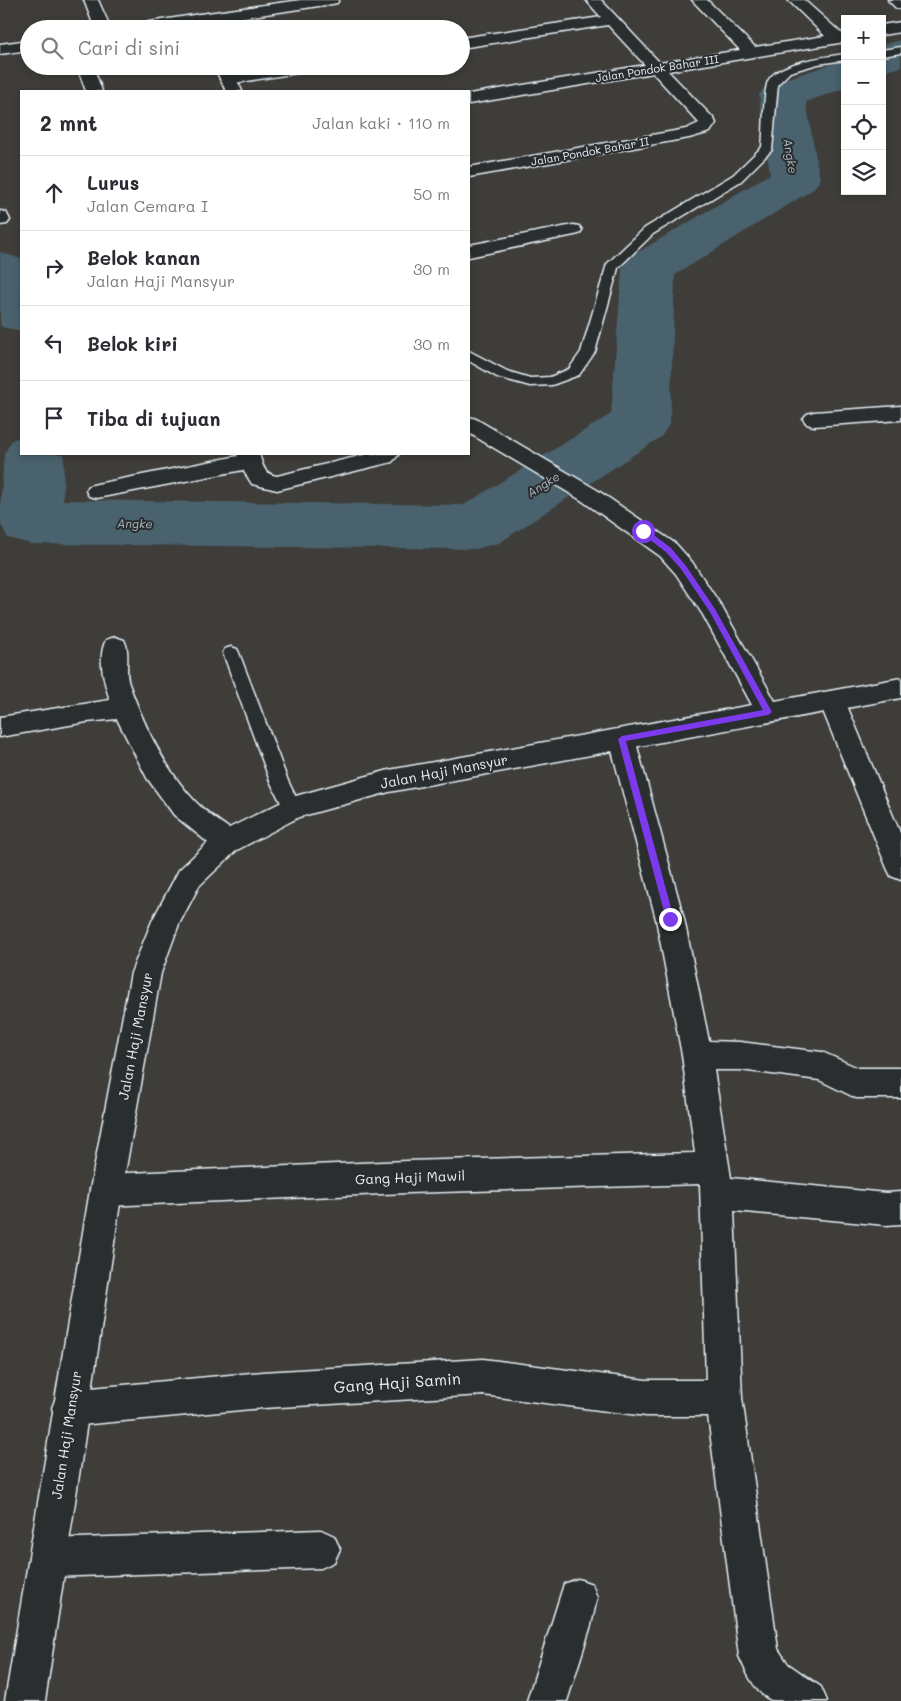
<!DOCTYPE html>
<html lang="id">
<meta charset="utf-8">
<style>
:root{--surface:#fff;--page:#f2f2f3;--text:#2b2b33;--muted:#7c7c81;--line:#e1e1e2}
body{margin:0;font-family:Mali,sans-serif;background:var(--page);color:var(--text)}
.controls{position:absolute;right:15px;top:15px;display:grid;overflow:hidden;border-radius:0px;box-shadow:0 2px 8px #0003}
.controls button{width:45px;height:45px;display:grid;place-items:center;padding:0;border:0;border-bottom:1px solid var(--line);background:var(--surface);color:var(--text);font:25px sans-serif}
.stop{position:absolute;width:15px;height:15px;margin:-11px;border:4px solid #7c3aed;border-radius:50%;background:#fff}
.stop.end{background:#7c3aed;border-color:#fff;box-shadow:0 1px 5px #0008}
.list{margin:0;padding:0;list-style:none}
h2{display:flex;justify-content:space-between;align-items:center;height:65px;margin:0;padding:0 20px;font-size:21px}
h2 small{font-size:16px;font-weight:400;color:var(--muted)}
.list li{display:grid;grid-template-columns:32px 1fr auto;gap:15px;align-items:center;box-sizing:border-box;height:75px;padding:0 20px;border-top:1px solid var(--line)}
.list b{display:block;font-size:19px;white-space:nowrap}
.list p{margin:0;font-size:16px;white-space:nowrap;color:var(--muted)}
.list em{font-size:16px;font-style:normal;color:var(--muted)}
.icon{flex:none;width:28px;height:28px;fill:none;stroke:currentColor;stroke-width:2;stroke-linecap:round;stroke-linejoin:round}
.map{position:relative;flex:none;width:901px;height:1701px;overflow:hidden}
.search{position:absolute;background:var(--surface);box-shadow:0 2px 8px #0003;left:20px;top:20px;width:450px;height:55px;display:flex;align-items:center;gap:12px;box-sizing:border-box;padding:0 18px;border-radius:28px;color:var(--muted);font-size:19px}
.panel{position:absolute;background:var(--surface);box-shadow:0 2px 8px #0003;left:20px;top:90px;width:450px;height:365px;border-radius:0px}
.map>svg:first-child{display:block}
.lines{fill:none;stroke-linecap:round;stroke-linejoin:round}
.river{fill:#4a626e;fill-rule:evenodd}
.lane-casing{stroke:#e8f1f8;stroke-width:3}
.street-casing{stroke:#e8f1f8;stroke-width:3}
.secondary-casing{stroke:#e8f1f8;stroke-width:3}
.lane{fill:#2a2d2e;fill-rule:evenodd}
.street{fill:#2a2d2e;fill-rule:evenodd}
.secondary{fill:#2a2d2e;fill-rule:evenodd}
.route{fill:#7c3aed}
.labels{text-anchor:middle;dominant-baseline:central;stroke-width:4;stroke-linejoin:round;paint-order:stroke}
.far-street-label{font-size:11px;fill:#e8f1f8;stroke:#2a2d2e}
.far-water-label{font-size:12px;font-style:italic;fill:#a9b8c1;stroke:#2a2d2e}
.street-label{font-size:14px;fill:#e8f1f8;stroke:#2a2d2e}
.near-street-label{font-size:16px;fill:#e8f1f8;stroke:#2a2d2e}
</style>
<div class="map">
<svg width="901" height="1701" viewBox="0 0 901 1701">
<rect width="100%" height="100%" fill="#3e3d39"/>
<filter id="ink" filterUnits="userSpaceOnUse"><feTurbulence type="fractalNoise" baseFrequency=".02" numOctaves="2"/><feDisplacementMap in="SourceGraphic" scale="10" xChannelSelector="R" yChannelSelector="G"/><feConvolveMatrix kernelMatrix="1 2 1 2 8 2 1 2 1" color-interpolation-filters="sRGB"/></filter>
<g filter="url(#ink)">
<g class="lines">
<path class="river" d="M 901,40 L 901,67 L 882,72 L 882,45 Z
M 845,60 L 845,88 L 806,102 L 820,180 L 812,190 L 675,275 L 670,423 L 661,437 L 499,543 L 476,549 L 31,544 L 8,538 L 0,523 L 0,508 L 4,454 L 12,440 L 21,437 L 21,454 L 64,454 L 63,500 L 464,505 L 611,414 L 622,268 L 630,257 L 770,174 L 759,95 L 766,85 Z
M 0,252 L 21,259 L 21,331 L 2,327 L 0,324 Z"/>
<defs>
<path id="lane" d="M 901,47 L 901,53 L 882,56 L 882,50 Z
M 845,54 L 845,60 L 818,64 L 790,72 L 778,84 L 772,150 L 741,181 L 653,234 L 618,268 L 595,352 L 579,375 L 552,385 L 530,386 L 497,377 L 469,361 L 469,351 L 507,371 L 530,378 L 550,377 L 569,369 L 581,352 L 607,264 L 645,228 L 733,175 L 762,147 C 764,129 763,101 767,84 C 773,62 825,57 845,54 Z
M 231,647 L 237,649 L 239,653 L 288,781 L 301,808 L 298,813 L 292,816 L 286,813 L 270,781 L 223,653 L 225,649 Z"/>
<path id="street" d="M 84,0 L 98,0 L 111,29 L 95,29 Z
M 301,0 L 339,0 L 337,3 L 332,4 L 200,24 L 195,22 L 192,19 L 195,16 L 200,14 Z
M 586,0 L 601,0 L 660,63 L 740,50 L 692,0 L 707,0 L 755,47 L 825,36 L 788,0 L 804,0 L 841,33 L 845,32 L 845,42 L 668,71 L 714,119 L 716,123 L 710,132 L 689,138 L 469,177 L 469,167 L 686,129 L 699,123 L 653,73 L 469,104 L 469,94 L 645,65 L 608,25 L 461,48 L 461,38 L 601,17 Z
M 888,0 L 901,0 L 901,9 L 896,8 Z
M 901,22 L 901,32 L 882,35 L 882,25 Z
M 77,66 L 93,66 L 102,91 L 86,91 Z
M 278,66 L 318,66 L 316,69 L 310,71 L 228,84 L 222,82 L 220,79 L 222,76 L 228,74 Z
M 0,211 L 6,212 L 10,220 L 7,224 L 0,225 Z
M 573,225 L 579,226 L 582,230 L 579,234 L 469,257 L 469,245 Z
M 901,406 L 901,420 L 814,426 L 807,424 L 803,419 L 807,414 L 814,412 Z
M 237,454 L 259,454 C 263,465 263,474 277,476 L 368,454 L 399,454 L 392,462 L 277,490 L 252,484 L 243,470 L 97,498 L 89,496 L 86,491 L 89,486 L 97,484 L 238,456 Z
M 115,637 L 124,640 C 131,653 124,670 129,684 C 144,725 163,766 192,798 C 204,812 222,823 237,834 L 241,842 L 237,850 L 227,853 L 217,850 L 174,815 L 147,778 L 117,719 L 87,722 L 0,737 L 0,717 L 110,700 C 104,682 97,657 106,640 Z
M 832,691 L 841,694 L 845,701 L 901,835 L 901,880 L 891,876 L 887,868 L 819,701 L 823,694 Z
M 622,729 L 631,732 L 635,739 L 684,919 L 709,1041 L 740,1042 L 822,1052 L 858,1068 L 901,1068 L 901,1098 L 856,1098 L 819,1080 L 740,1070 L 714,1070 L 731,1178 L 886,1193 L 901,1192 L 901,1224 L 886,1225 L 734,1211 L 742,1398 L 778,1649 L 788,1664 L 821,1687 L 827,1701 C 816,1701 780,1701 771,1700 C 755,1693 746,1671 739,1656 L 708,1416 L 646,1416 L 483,1395 L 263,1408 L 70,1426 L 57,1421 L 52,1408 L 57,1395 L 70,1390 L 263,1372 L 483,1359 L 646,1380 L 706,1380 L 700,1184 L 407,1193 L 106,1206 L 94,1201 L 90,1190 L 94,1179 L 106,1174 L 407,1161 L 695,1153 L 682,1055 L 656,919 L 609,739 L 613,732 Z
M 321,1530 L 334,1536 L 340,1549 L 334,1562 L 321,1568 L 48,1577 L 35,1571 L 29,1558 L 35,1545 L 48,1539 Z
M 578,1579 L 592,1584 L 597,1598 L 591,1625 L 567,1701 L 527,1701 L 564,1584 Z"/>
<path id="secondary" d="M 200,14 L 205,16 L 212,29 L 196,29 L 195,24 L 167,29 L 130,29 L 132,26 L 137,24 Z
M 29,40 L 29,50 L 0,54 L 0,44 Z
M 214,66 L 230,66 L 242,91 L 226,91 Z
M 469,417 L 476,419 L 597,490 L 676,544 L 692,562 L 720,604 L 775,701 L 901,678 L 901,698 L 389,792 L 299,817 L 237,850 L 199,886 L 179,924 L 161,973 L 122,1190 L 45,1701 L 5,1701 L 90,1190 L 131,973 L 152,921 L 179,870 L 217,834 L 292,797 L 389,770 L 752,705 L 703,615 L 676,574 L 660,556 L 581,500 L 469,433 Z"/>
</defs>
<use href="#lane" class="lane-casing"/>
<use href="#street" class="street-casing"/>
<use href="#secondary" class="secondary-casing"/>
<use href="#lane" class="lane"/>
<use href="#street" class="street"/>
<use href="#secondary" class="secondary"/>
</g>
</g>
<path class="route" d="M 641,529 L 646,529 L 671,548 L 686,566 L 715,609 L 772,712 L 768,715 L 626,741 L 674,919 L 670,922 L 666,919 L 618,739 L 622,736 L 763,710 L 710,612 L 681,569 L 666,552 L 641,533 Z"/>
<g class="labels">
<g class="far-street-label">
<text transform="translate(657 68) rotate(-9)">Jalan Pondok Bahar III</text>
<text transform="translate(590 151) rotate(-10)">Jalan Pondok Bahar II</text>
</g>
<g class="far-water-label">
<text transform="translate(791 156) rotate(81)">Angke</text>
<text transform="translate(543 484) rotate(-32)">Angke</text>
<text transform="translate(135 523) rotate(1)">Angke</text>
</g>
<g class="street-label">
<text transform="translate(444 771) rotate(-11)">Jalan Haji Mansyur</text>
<text transform="translate(135 1036) rotate(-79)">Jalan Haji Mansyur</text>
<text transform="translate(410 1177) rotate(-2)">Gang Haji Mawil</text>
<text transform="translate(66 1435) rotate(-81)">Jalan Haji Mansyur</text>
</g>
<g class="near-street-label">
<text transform="translate(397 1382) rotate(-4)">Gang Haji Samin</text>
</g>
</g>
</svg>
<div class="controls">
<button>+</button>
<button>−</button>
<button><svg class="icon" aria-label="locate" viewBox="0 0 24 24"><circle cx="12" cy="12" r="6"/><path d="M12 2v4M12 18v4M2 12h4M18 12h4"/></svg></button>
<button><svg class="icon" aria-label="layers" viewBox="0 0 24 24"><path d="M12 4l9 5-9 5-9-5zM3 14l9 5 9-5"/></svg></button>
</div>
<div class="stop" style="left:643px;top:531px"></div>
<div class="stop end" style="left:670px;top:919px"></div>
<div class="search"><svg class="icon" aria-label="search" viewBox="0 0 24 24"><circle cx="10" cy="10" r="6"/><path d="M15 15l6 6"/></svg>Cari di sini</div>
<section class="panel">
<h2>2 mnt<small>Jalan kaki · 110 m</small></h2>
<ul class="list">
<li><svg class="icon" aria-label="ahead" viewBox="0 0 24 24"><path d="M12 20V5M6 11l6-6 6 6"/></svg><div><b>Lurus</b><p>Jalan Cemara I</p></div><em>50 m</em></li>
<li><svg class="icon" aria-label="right" viewBox="0 0 24 24"><path d="M7 20v-9h11M14 6l5 5-5 5"/></svg><div><b>Belok kanan</b><p>Jalan Haji Mansyur</p></div><em>30 m</em></li>
<li><svg class="icon" aria-label="left" viewBox="0 0 24 24"><path d="M17 20v-9H6M10 6l-5 5 5 5"/></svg><div><b>Belok kiri</b></div><em>30 m</em></li>
<li><svg class="icon" aria-label="arrive" viewBox="0 0 24 24"><path d="M6 21V4h12l-3 4 3 4H6"/></svg><div><b>Tiba di tujuan</b></div></li>
</ul>
</section>
</div>
